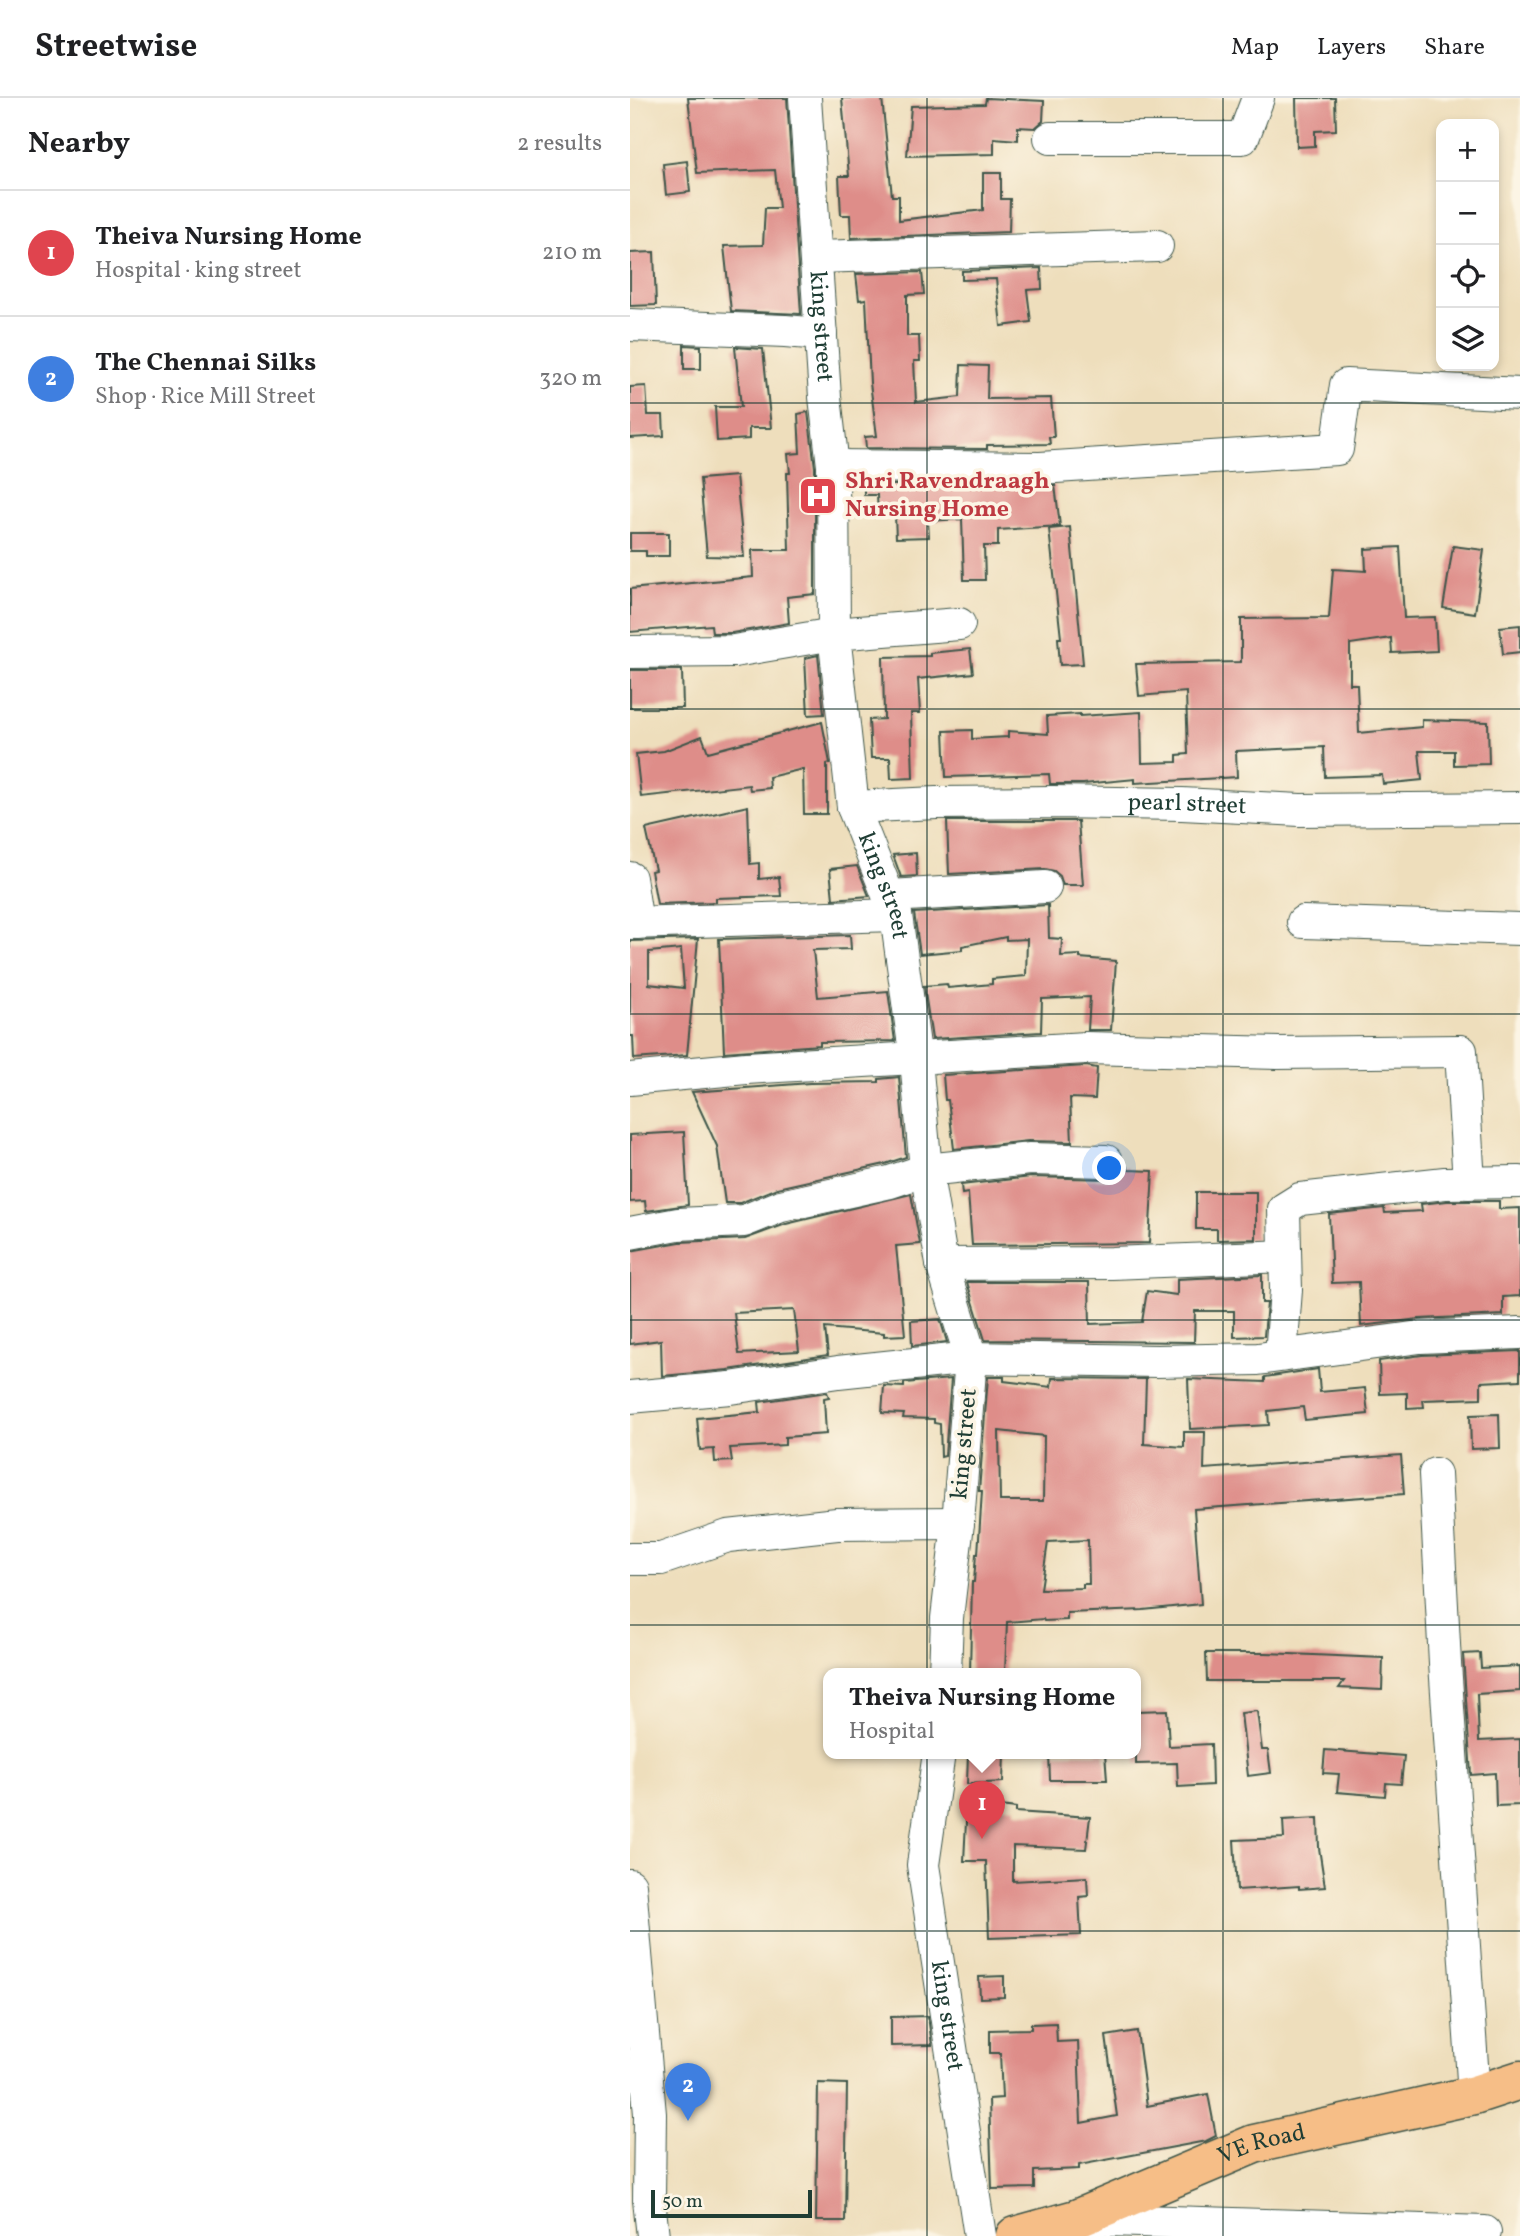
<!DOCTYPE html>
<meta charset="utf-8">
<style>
:root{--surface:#fff;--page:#f6f6f6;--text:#202124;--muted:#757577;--line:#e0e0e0;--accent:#c8321e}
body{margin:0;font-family:Vollkorn,serif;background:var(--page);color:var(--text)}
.controls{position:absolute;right:21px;top:21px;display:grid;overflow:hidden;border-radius:14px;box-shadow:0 4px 10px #0003}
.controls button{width:63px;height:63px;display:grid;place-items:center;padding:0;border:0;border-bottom:2px solid var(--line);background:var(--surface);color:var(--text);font:35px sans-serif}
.scale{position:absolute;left:21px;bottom:18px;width:161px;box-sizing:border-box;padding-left:7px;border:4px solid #1f3d34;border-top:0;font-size:19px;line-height:24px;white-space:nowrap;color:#1f3d34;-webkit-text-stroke:5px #fcf5e5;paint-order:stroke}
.you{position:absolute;left:480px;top:1071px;width:24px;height:24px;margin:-18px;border:5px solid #fff;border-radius:50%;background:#1a73e8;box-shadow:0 0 0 10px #1a73e833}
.badge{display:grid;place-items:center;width:46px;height:46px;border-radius:50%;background:var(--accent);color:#fff;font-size:23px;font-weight:700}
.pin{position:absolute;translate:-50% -58px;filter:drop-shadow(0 2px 4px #0008)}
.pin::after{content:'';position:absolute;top:37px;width:24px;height:21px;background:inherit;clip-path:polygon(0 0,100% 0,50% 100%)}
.popup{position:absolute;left:193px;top:1570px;width:318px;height:91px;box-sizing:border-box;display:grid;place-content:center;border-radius:14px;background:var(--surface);filter:drop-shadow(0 2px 5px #0005);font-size:23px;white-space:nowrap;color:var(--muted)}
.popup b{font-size:26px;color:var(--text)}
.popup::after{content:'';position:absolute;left:50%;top:100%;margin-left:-14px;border:14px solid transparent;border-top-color:var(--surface)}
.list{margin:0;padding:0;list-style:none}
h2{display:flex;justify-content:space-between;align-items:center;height:91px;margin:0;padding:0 28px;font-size:30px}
h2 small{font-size:23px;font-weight:400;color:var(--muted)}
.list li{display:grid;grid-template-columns:46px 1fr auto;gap:21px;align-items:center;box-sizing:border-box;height:126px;padding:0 28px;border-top:2px solid var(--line)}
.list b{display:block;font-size:26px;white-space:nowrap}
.list p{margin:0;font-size:23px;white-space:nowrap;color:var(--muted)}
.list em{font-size:23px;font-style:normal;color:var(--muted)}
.icon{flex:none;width:38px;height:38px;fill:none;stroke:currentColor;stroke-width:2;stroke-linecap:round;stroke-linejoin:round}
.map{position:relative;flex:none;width:890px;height:2138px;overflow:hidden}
header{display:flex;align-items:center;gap:42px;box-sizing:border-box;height:98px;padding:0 35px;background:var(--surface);border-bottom:2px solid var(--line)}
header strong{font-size:33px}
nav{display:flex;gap:38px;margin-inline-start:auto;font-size:24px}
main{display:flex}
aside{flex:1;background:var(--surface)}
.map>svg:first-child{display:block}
.building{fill:#de8d89;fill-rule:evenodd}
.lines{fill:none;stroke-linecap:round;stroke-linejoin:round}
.minor-casing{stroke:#3e5548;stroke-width:34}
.major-casing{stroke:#3e5548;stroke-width:41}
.minor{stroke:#fff;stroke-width:32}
.major{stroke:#f6be87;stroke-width:38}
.grid{fill:none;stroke:#1f3d34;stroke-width:2;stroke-opacity:0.55}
.labels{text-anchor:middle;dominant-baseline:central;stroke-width:7;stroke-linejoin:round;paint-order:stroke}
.street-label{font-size:24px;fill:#1f3d34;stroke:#fcf5e5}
.health-label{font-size:24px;font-weight:bold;fill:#be3a42;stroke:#fcf5e5;text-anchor:start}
</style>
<header>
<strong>Streetwise</strong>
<nav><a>Map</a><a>Layers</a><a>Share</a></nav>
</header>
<main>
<aside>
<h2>Nearby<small>2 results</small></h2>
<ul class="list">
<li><span class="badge" style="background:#e0444e">1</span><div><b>Theiva Nursing Home</b><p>Hospital · king street</p></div><em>210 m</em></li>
<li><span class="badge" style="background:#3f7fe0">2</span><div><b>The Chennai Silks</b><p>Shop · Rice Mill Street</p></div><em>320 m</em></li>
</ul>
</aside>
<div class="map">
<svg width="890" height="2138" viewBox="0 0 890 2138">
<rect width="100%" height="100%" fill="#fcf5e5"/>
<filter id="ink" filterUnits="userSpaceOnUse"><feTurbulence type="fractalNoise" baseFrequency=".0143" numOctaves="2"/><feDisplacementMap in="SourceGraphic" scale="14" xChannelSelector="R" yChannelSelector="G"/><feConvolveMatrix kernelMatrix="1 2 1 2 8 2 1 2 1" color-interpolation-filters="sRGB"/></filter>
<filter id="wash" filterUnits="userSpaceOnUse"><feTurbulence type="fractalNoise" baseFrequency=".00686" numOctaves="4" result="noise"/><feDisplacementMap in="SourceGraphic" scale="28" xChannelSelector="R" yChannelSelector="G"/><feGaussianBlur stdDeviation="1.57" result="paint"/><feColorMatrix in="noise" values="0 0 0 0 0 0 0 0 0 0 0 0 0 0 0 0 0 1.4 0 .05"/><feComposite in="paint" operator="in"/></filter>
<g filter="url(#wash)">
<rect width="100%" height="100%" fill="#eedebc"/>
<g id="blocks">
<path class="building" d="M 58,0 L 157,0 L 171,216 L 101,213 L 94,148 L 133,147 L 135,110 L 149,110 L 145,72 L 67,75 Z
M 212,0 L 252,0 L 262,98 L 269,98 L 269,122 L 353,112 L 353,75 L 371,75 L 371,101 L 380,101 L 379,134 L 221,140 L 220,117 L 211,117 L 209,78 L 219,78 Z
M 356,0 L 414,3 L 413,23 L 405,30 L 388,29 L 388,42 L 364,40 L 364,56 L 277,58 L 281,8 L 355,6 Z
M 666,0 L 705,0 L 706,32 L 685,33 L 685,48 L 667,49 Z
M 57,63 L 60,94 L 36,97 L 33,66 Z
M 24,154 L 26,207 L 0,208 L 0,155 Z
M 411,170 L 412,191 L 397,192 L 401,224 L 371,228 L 366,181 L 332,182 L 332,173 Z
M 292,174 L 294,196 L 277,197 L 277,238 L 289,238 L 290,263 L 284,263 L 286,304 L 330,299 L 331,267 L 358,268 L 357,301 L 421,300 L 424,339 L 419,339 L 420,346 L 357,347 L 357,351 L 236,350 L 235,339 L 247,338 L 240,285 L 236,201 L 229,202 L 226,176 Z
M 54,247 L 71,248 L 71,271 L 54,271 Z
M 105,249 L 133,251 L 141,330 L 119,330 L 119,341 L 87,343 L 85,309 L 111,309 Z
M 16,288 L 18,317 L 33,317 L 34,338 L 0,340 L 0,289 Z
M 178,314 L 185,369 L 185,496 L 157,499 L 159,525 L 102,535 L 82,535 L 81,527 L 0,534 L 0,491 L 123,479 L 122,452 L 159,452 L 157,375 L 160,375 L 158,356 L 170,355 L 168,316 Z
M 106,378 L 114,459 L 77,458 L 70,381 Z
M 234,387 L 425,387 L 430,428 L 368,432 L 368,448 L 354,448 L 355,482 L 334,482 L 332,421 L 298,423 L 299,439 L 266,440 L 265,417 L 248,418 L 247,397 L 234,397 Z
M 440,429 L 453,566 L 430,567 L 428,540 L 431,540 L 419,431 Z
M 0,435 L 39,435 L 39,458 L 16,458 L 16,453 L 0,453 Z
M 823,448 L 854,452 L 845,515 L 813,510 Z
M 770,449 L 774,520 L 805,519 L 807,553 L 762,555 L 761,540 L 720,546 L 720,586 L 727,586 L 729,635 L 792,629 L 792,622 L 858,624 L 859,666 L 824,667 L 824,653 L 789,653 L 792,682 L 753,686 L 752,677 L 695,679 L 694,649 L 606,653 L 607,679 L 505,685 L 505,681 L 453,686 L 420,686 L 419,676 L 316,679 L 314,633 L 342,632 L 342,641 L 378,639 L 378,633 L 418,636 L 417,618 L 450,616 L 450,618 L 511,614 L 512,665 L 547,664 L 547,657 L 558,656 L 556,594 L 509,598 L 506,566 L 611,564 L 611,521 L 699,520 L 703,471 L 736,473 L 735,451 Z
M 890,527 L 890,554 L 873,556 L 870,529 Z
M 340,551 L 343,575 L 288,581 L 290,615 L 281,615 L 283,680 L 261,681 L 260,660 L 241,660 L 239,622 L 254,621 L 253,559 L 300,558 L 300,555 Z
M 188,557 L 194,616 L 178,617 L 175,560 Z
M 0,572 L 52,572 L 53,610 L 0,610 Z
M 192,624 L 200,665 L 197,666 L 197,716 L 174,716 L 173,671 L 139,679 L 140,690 L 120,692 L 119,687 L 11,699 L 6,656 L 34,653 L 72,638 L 78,654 Z
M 118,708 L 120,766 L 129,765 L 129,781 L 149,779 L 151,798 L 86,800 L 86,804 L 27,806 L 21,773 L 25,772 L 16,731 Z
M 317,723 L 448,723 L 453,787 L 433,787 L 430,778 L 424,773 L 415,771 L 319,776 Z
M 286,755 L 287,778 L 271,779 L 263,757 Z
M 227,768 L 239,798 L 203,801 L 200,771 Z
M 418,807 L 419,840 L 432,841 L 431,858 L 450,857 L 450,860 L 486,863 L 481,932 L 458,932 L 460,899 L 412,901 L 411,934 L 302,941 L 294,888 L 317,886 L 318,890 L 362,886 L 362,881 L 396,878 L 397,841 L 376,842 L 376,839 L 332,848 L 332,852 L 290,856 L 284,815 Z
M 220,837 L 221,851 L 183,852 L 188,899 L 258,893 L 265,943 L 190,944 L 190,947 L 94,954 L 89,841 Z
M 68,841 L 57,957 L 4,961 L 3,938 L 0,938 L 0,843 ZM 51,851 L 54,890 L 19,886 L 19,854 Z
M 456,968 L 467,970 L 465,1001 L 440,1000 L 442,1044 L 398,1043 L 324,1051 L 318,1002 L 315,1002 L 313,977 Z
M 269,979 L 276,1059 L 255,1066 L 147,1090 L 110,1105 L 95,1105 L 87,1048 L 62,994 L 180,985 L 249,984 L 249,981 Z
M 54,1034 L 58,1107 L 16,1113 L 15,1103 L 0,1104 L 0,1037 Z
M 493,1069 L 498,1069 L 498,1072 L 523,1073 L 519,1145 L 342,1147 L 338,1095 L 332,1096 L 331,1087 L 401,1079 L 476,1081 L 485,1079 Z
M 566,1094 L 626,1094 L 626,1141 L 587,1142 L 587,1131 L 566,1131 Z
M 281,1096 L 290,1146 L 266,1148 L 275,1237 L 254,1238 L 254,1235 L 195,1230 L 198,1257 L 98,1272 L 32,1278 L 31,1242 L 0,1246 L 0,1153 L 50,1144 L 115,1141 L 156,1126 ZM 164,1212 L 169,1253 L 109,1256 L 104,1215 Z
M 817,1103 L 869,1103 L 869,1111 L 890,1110 L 890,1198 L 873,1199 L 873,1217 L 789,1221 L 731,1228 L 729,1184 L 702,1185 L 699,1116 L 754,1110 L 755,1115 L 792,1113 L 791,1106 Z
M 632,1177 L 632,1205 L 637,1205 L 634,1238 L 604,1239 L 604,1213 L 565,1213 L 564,1244 L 355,1242 L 337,1184 L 459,1184 L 460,1226 L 512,1224 L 517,1193 L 547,1197 L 547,1181 Z
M 310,1221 L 317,1244 L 282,1248 L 281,1223 Z
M 890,1253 L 890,1282 L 851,1284 L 851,1300 L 793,1302 L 794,1309 L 777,1310 L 777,1295 L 750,1296 L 749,1263 L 792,1257 Z
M 688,1271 L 690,1294 L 735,1290 L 738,1316 L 675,1322 L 673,1309 L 638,1313 L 639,1327 L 560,1331 L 558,1281 L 635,1284 L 635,1279 Z
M 358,1279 L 374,1279 L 374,1283 L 421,1289 L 422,1280 L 516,1281 L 514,1346 L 554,1349 L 554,1334 L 575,1334 L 574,1371 L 771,1357 L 774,1396 L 564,1411 L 571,1506 L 513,1512 L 437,1515 L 437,1522 L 414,1523 L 413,1521 L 377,1524 L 375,1575 L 340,1575 L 342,1484 L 344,1484 L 346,1456 L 348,1456 L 352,1393 L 349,1393 ZM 369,1333 L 414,1338 L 413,1403 L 370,1403 ZM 458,1442 L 459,1486 L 453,1486 L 453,1490 L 411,1491 L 418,1444 Z
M 321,1281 L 315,1358 L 311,1359 L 310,1326 L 304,1325 L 304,1321 L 273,1320 L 274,1316 L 252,1315 L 254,1288 L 274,1289 L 274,1285 Z
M 197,1294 L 199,1299 L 194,1300 L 196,1336 L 155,1339 L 155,1347 L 100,1350 L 102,1363 L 85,1364 L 84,1351 L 70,1352 L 67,1320 L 130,1314 L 129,1304 Z
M 869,1316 L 870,1350 L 841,1351 L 840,1317 Z
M 576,1555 L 636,1555 L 753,1560 L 752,1592 L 709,1590 L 714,1583 L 577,1583 Z
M 850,1555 L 851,1570 L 890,1568 L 890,1593 L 847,1596 L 849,1643 L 890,1641 L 890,1707 L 866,1708 L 865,1675 L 841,1677 L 833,1556 Z
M 537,1612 L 539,1648 L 581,1646 L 582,1687 L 548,1689 L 547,1665 L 506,1666 L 506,1613 Z
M 627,1613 L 632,1652 L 638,1652 L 641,1675 L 618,1678 L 611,1615 Z
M 695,1652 L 774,1658 L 771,1686 L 756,1685 L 755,1698 L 707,1694 L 709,1676 L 693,1675 Z
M 338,1655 L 374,1655 L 373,1684 L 337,1686 Z
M 419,1655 L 475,1655 L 477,1682 L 420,1682 Z
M 337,1704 L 386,1710 L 386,1714 L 460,1719 L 456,1751 L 383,1748 L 383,1783 L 457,1779 L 458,1798 L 449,1799 L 451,1837 L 359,1840 L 356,1763 L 334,1763 Z
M 688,1720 L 689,1750 L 695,1789 L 669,1791 L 669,1788 L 607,1792 L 604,1742 L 654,1740 L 653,1722 Z
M 374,1878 L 374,1899 L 350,1900 L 349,1879 Z
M 298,1918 L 302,1947 L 261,1948 L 261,1919 Z
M 426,1925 L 427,1944 L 448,1943 L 451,2025 L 487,2018 L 476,1938 L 507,1933 L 517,2008 L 578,1996 L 586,2038 L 576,2043 L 449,2067 L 449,2071 L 404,2073 L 404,2090 L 362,2091 L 359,2001 L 372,2000 L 370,1955 L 360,1955 L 360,1932 L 401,1931 L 401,1926 Z
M 188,1985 L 217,1986 L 215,2123 L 186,2123 Z"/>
</g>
</g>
<g filter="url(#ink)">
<use href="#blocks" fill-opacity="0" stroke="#3e5548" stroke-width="2"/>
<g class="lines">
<defs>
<g id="minor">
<path id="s1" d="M 175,0 L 195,299 L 203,368 L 204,536 L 223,709 L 266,817 L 286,962 L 296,1072 L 312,1166 L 341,1260 L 328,1425 L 317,1520 L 315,1575"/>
<path d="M 420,40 L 613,40 L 628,0"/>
<path d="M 187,159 L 527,148"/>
<path d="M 0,227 L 155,233 L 191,236"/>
<path d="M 203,368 L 410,370 L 707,351 L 716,287 L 890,296"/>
<path d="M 0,554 L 104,553 L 204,536 L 329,526"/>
<path id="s2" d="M 223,709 L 306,705 L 422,704 L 552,706 L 670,712 L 890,710"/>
<path d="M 0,780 L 7,825"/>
<path d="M 260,798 L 415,789"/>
<path d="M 673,824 L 890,831"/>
<path d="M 0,825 L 266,817"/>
<path d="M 0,981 L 116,970 L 456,950 L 648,955 L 831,953 L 839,1085"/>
<path d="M 0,1135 L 48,1126 L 114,1123 L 151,1108 L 260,1084 L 296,1072 L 400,1061 L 476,1063"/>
<path d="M 312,1166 L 482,1165 L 655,1158"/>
<path d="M 651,1257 L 656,1192 L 654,1111 L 670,1101 L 815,1085 L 890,1084"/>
<path d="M 0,1299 L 100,1290 L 208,1274 L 341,1260 L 527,1263 L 628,1261 L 790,1239 L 890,1235"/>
<path d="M 805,1376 L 815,1565 L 844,1997"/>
<path d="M 0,1461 L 31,1461 L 98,1438 L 207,1426 L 328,1425"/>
<path id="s3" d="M 309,1655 L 293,1767 L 350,2138"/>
<path d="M 0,1787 L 20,2016 L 19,2102 L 23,2138"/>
<path d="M 448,2121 L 855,2134"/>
</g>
<g id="major">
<path id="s4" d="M 385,2138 L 446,2121 L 624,2046 L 844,1997 L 890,1982"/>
</g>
</defs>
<use href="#minor" class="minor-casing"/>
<use href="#major" class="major-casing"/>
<use href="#minor" class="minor"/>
<use href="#major" class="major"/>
</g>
</g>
<path class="grid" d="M 297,0 L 297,2138M 593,0 L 593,2138M 0,305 L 890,305M 0,611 L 890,611M 0,916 L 890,916M 0,1222 L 890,1222M 0,1527 L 890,1527M 0,1833 L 890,1833"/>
<defs>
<symbol id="hospital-square" viewBox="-11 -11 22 22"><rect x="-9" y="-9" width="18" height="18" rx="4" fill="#e0444e" stroke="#fcf5e5"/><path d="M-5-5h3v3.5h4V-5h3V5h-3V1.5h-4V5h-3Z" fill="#fff"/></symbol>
</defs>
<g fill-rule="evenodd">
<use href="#hospital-square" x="166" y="376" width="44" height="44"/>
</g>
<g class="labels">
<g class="street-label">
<text stroke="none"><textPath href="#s1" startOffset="229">king street</textPath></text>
<text stroke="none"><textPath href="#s2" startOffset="334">pearl street</textPath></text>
<text stroke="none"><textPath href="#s1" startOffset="796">king street</textPath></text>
<text transform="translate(335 1346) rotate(-85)">king street</text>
<text stroke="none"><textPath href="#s3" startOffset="266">king street</textPath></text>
<text stroke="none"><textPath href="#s4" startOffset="264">VE Road</textPath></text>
</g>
<g class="health-label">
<text x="215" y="384">Shri Ravendraagh<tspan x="215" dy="28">Nursing Home</tspan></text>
</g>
</g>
</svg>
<div class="controls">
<button>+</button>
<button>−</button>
<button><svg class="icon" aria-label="locate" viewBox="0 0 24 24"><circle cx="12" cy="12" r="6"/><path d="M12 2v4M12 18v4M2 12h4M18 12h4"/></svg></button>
<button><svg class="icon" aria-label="layers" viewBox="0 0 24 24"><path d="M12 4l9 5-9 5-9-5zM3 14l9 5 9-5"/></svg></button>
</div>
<div class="scale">50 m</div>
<div class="you"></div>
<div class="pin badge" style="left:352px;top:1741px;background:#e0444e">1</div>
<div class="popup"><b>Theiva Nursing Home</b>Hospital</div>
<div class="pin badge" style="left:58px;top:2023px;background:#3f7fe0">2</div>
</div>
</main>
